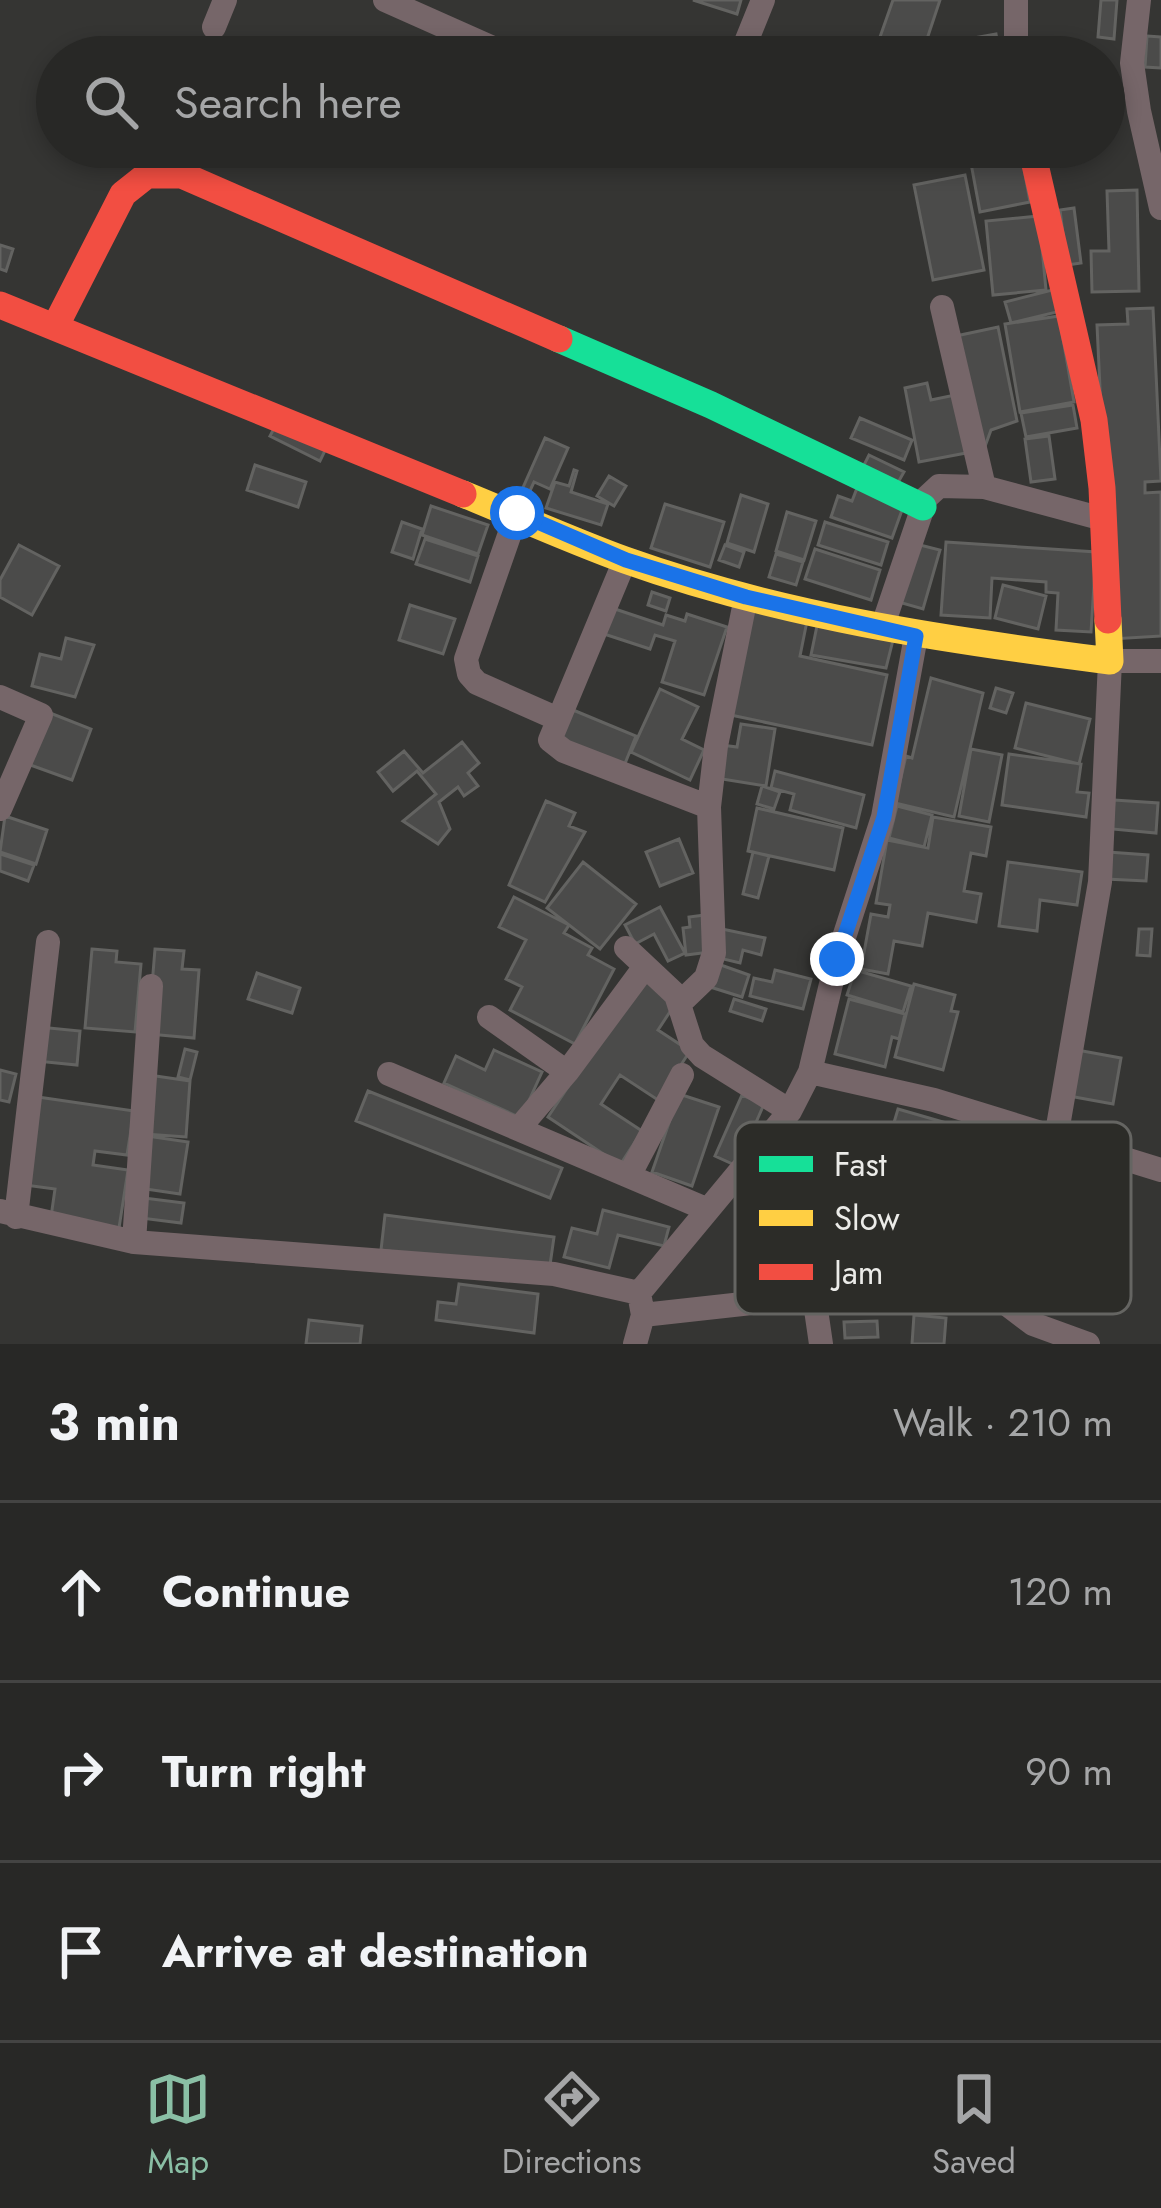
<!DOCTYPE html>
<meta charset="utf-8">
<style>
:root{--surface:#282826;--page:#343432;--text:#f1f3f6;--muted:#a5a6a7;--line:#444443;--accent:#8abfa5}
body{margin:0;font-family:Jost,sans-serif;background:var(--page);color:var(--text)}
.stop{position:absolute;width:36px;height:36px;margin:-27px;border:9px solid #1a73e8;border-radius:50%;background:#fff}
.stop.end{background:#1a73e8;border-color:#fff;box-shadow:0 3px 12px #0008}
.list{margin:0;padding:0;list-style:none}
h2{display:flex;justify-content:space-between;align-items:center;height:156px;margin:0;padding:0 48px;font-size:51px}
h2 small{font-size:39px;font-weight:400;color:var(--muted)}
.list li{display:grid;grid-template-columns:78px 1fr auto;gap:36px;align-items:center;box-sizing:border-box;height:180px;padding:0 48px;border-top:3px solid var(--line)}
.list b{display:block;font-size:45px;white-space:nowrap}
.list em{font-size:39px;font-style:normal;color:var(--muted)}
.icon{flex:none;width:66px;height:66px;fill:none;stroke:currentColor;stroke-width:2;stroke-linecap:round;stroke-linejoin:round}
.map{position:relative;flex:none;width:1161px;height:1344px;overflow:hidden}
.search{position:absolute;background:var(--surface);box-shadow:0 6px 18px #0003;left:36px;right:36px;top:36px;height:132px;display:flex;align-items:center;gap:30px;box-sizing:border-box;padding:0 42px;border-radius:66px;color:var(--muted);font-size:45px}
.sheet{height:696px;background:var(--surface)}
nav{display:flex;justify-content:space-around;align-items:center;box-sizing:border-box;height:168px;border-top:3px solid var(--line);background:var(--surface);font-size:33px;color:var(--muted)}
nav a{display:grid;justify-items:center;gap:6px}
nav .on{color:var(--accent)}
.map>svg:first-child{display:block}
.building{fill:#4b4b4a;stroke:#636361;stroke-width:3}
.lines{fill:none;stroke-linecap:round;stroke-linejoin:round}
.street{stroke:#766669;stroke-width:24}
.fast{stroke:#16e098;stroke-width:27}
.slow{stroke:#ffcf43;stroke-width:27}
.jam{stroke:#f24e42;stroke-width:27}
.route{stroke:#1a73e8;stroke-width:15}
.key{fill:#2c2c28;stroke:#656562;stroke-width:3}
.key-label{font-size:33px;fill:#ebebe8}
</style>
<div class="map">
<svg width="1161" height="1344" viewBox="0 0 1161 1344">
<rect width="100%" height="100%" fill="#353533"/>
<path class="building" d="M 693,0 L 741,0 L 737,14 Z
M 893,0 L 940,0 L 923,51 L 880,37 Z
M 1101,0 L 1117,0 L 1114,39 L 1098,37 Z
M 996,34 L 1000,57 L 949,57 L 946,43 Z
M 1147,36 L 1161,37 L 1161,68 L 1145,67 Z
M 968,147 L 1020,147 L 1030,202 L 980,212 Z
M 965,175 L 984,270 L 933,280 L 914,185 Z
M 1137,190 L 1139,291 L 1092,292 L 1091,251 L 1109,251 L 1107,191 Z
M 1074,208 L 1081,263 L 1067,265 L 1060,210 Z
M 1039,216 L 1046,290 L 993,295 L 986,221 Z
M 0,245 L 13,249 L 6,271 L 0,269 Z
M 1056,289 L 1061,311 L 1011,323 L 1005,302 Z
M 1153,308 L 1161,481 L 1145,482 L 1145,493 L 1161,492 L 1161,636 L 1112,639 L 1097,325 L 1128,324 L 1127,309 Z
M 1059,316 L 1074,402 L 1020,412 L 1005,324 Z
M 998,327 L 1017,421 L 991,430 L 983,452 L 956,336 Z
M 927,383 L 931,400 L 955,395 L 966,453 L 919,462 L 905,388 Z
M 1073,405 L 1077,428 L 1026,437 L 1021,413 Z
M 282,413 L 331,438 L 320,461 L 270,436 Z
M 860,418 L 912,440 L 904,460 L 851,438 Z
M 1049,436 L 1055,479 L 1031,482 L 1025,439 Z
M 545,438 L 568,448 L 550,489 L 534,482 L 528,495 L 521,492 Z
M 869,455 L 904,472 L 896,486 L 862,469 Z
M 255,465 L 306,482 L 298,507 L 247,490 Z
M 574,470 L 577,471 L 571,492 L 608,504 L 601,525 L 546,508 L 555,482 L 569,486 Z
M 609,476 L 626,486 L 614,506 L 597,496 Z
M 859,483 L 906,499 L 892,538 L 831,517 L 838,496 L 852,501 Z
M 741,495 L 768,504 L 754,552 L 727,543 Z
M 665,504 L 724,522 L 710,567 L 651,548 Z
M 431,506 L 488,525 L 478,554 L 422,535 Z
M 787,512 L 816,521 L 804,560 L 776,551 Z
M 402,522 L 422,529 L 413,559 L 392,552 Z
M 825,522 L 888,542 L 881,565 L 818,545 Z
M 425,539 L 478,556 L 470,582 L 416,564 Z
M 946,542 L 1096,552 L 1091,632 L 1056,630 L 1058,593 L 1046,592 L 1046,582 L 992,578 L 990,618 L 941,615 Z
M 912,543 L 940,550 L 923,609 L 895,601 Z
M 19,545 L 59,566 L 32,615 L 0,597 L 0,580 Z
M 725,545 L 744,552 L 739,567 L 719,560 Z
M 815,549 L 880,570 L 871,600 L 805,579 Z
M 776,554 L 803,562 L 796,585 L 769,577 Z
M 1003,585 L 1046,596 L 1038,629 L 995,618 Z
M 652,592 L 670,598 L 666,611 L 648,605 Z
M 750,601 L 808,616 L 800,656 L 887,675 L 872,745 L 726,714 Z
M 410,605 L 455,619 L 443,654 L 399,640 Z
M 612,608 L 663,625 L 666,615 L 685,621 L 687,614 L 727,627 L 704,695 L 662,682 L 675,641 L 655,635 L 650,649 L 604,634 Z
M 818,621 L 894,636 L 886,668 L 811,655 Z
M 66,638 L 94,645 L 75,697 L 32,686 L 40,654 L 61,659 Z
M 931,678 L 983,693 L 954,817 L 895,803 L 906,756 L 912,758 Z
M 996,688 L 1013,693 L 1006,713 L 990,708 Z
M 660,689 L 698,707 L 682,739 L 704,750 L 690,780 L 631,752 Z
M 1026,703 L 1090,719 L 1079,764 L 1015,748 Z
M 573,710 L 636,736 L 624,766 L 560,739 Z
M 45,711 L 91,729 L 72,780 L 25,763 Z
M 741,724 L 775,729 L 766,786 L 716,778 L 721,745 L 737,747 Z
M 462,742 L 479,763 L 468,773 L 478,786 L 464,796 L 458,787 L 439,802 L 450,829 L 438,844 L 403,821 L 436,794 L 417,771 L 393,791 L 378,772 L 404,751 L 423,773 Z
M 971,749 L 1002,755 L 989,822 L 959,816 Z
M 1009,754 L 1081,764 L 1077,792 L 1089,793 L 1086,817 L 1002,805 Z
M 775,771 L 864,795 L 856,828 L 790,810 L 794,794 L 771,788 Z
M 762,786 L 780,792 L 774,809 L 757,804 Z
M 1114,800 L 1158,803 L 1156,833 L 1112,829 Z
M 546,801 L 575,813 L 569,826 L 585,832 L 545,902 L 509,885 Z
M 897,806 L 932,815 L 924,847 L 889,838 Z
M 757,808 L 843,828 L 834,870 L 748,851 Z
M 5,816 L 47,830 L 36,864 L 0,852 Z
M 933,817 L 991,827 L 986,856 L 971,853 L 964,891 L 981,894 L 976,922 L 928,913 L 922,946 L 894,941 L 888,974 L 861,969 L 871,914 L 888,917 L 890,905 L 876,903 L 887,840 L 928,848 Z
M 679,839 L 693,873 L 660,886 L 646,852 Z
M 753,852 L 769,856 L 758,898 L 743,894 Z
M 1108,852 L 1148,855 L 1146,881 L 1106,879 Z
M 0,854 L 34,865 L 28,881 L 0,871 Z
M 583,862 L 636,904 L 600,949 L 547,908 Z
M 1008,862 L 1082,872 L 1077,905 L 1040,900 L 1037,931 L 999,926 Z
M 514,897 L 569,925 L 564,933 L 592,948 L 588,955 L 614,969 L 575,1044 L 510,1010 L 522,987 L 506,979 L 526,940 L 499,927 Z
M 660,907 L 685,953 L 668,961 L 654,934 L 635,944 L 625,925 Z
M 705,915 L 710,952 L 686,955 L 683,928 L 690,927 L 689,917 Z
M 722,929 L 765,938 L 761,955 L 743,950 L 740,963 L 715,957 Z
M 1139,929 L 1152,929 L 1150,956 L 1137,955 Z
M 92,949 L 117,951 L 116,962 L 141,964 L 135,1032 L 85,1028 Z
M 155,949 L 184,951 L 182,969 L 199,970 L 194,1038 L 148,1034 Z
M 718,964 L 749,975 L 742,997 L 710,987 Z
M 775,970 L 811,979 L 803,1009 L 750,996 L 754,978 L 772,982 Z
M 855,970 L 911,986 L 903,1012 L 847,995 Z
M 257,973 L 300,988 L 292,1013 L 248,999 Z
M 641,977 L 677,1001 L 658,1030 L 690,1051 L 658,1100 L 620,1075 L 601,1104 L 642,1131 L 620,1165 L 548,1117 Z
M 914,984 L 955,995 L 951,1011 L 958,1012 L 943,1070 L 895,1057 Z
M 734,999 L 766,1009 L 762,1021 L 730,1011 Z
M 849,999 L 905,1014 L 899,1039 L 892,1037 L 885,1067 L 835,1054 Z
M 39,1027 L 80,1031 L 77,1065 L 36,1061 Z
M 185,1049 L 197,1052 L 190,1080 L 178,1077 Z
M 494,1050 L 542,1072 L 521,1118 L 444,1083 L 456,1056 L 485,1070 Z
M 1077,1050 L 1121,1058 L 1113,1104 L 1069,1096 Z
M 0,1070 L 16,1074 L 9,1102 L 0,1100 Z
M 149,1075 L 190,1081 L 186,1137 L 145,1134 Z
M 368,1091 L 562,1168 L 550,1198 L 356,1121 Z
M 679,1094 L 719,1107 L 692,1186 L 652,1172 Z
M 742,1095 L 764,1104 L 737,1166 L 715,1156 Z
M 38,1097 L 134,1111 L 127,1155 L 95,1151 L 93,1165 L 128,1170 L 119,1228 L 51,1217 L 55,1189 L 25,1185 Z
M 898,1109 L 957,1126 L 925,1233 L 866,1216 Z
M 147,1136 L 188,1142 L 180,1194 L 139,1188 Z
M 144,1198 L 184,1203 L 181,1223 L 141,1218 Z
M 603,1210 L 669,1227 L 664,1246 L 618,1235 L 609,1268 L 564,1257 L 572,1228 L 597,1234 Z
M 385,1215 L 554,1237 L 549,1272 L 381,1250 Z
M 459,1284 L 538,1294 L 534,1333 L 436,1320 L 438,1302 L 456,1304 Z
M 914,1315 L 946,1318 L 944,1344 L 912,1344 Z
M 309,1320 L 362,1326 L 360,1344 L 306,1344 Z
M 877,1321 L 878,1337 L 845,1338 L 844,1322 Z"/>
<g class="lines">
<path class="street" d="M 385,0 L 513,57
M 1016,0 L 1016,57
M 1139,0 L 1132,63 L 1139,111 L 1161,208
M 214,27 L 225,0
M 740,57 L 763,0
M 942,307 L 984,487
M 517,513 L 466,659 L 469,674 L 477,683 L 558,719
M 625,560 L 550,740 L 564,751 L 709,807
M 882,628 L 926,498 L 939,486 L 984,487 L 1103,519
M 0,697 L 41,715 L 0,809
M 626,948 L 676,995 L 692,1045 L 702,1056 L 790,1111
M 680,1003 L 706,978 L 714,953 L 709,807 L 716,746 L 746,597
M 489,1017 L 567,1072
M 810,1072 L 837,959 L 883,817 L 916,636
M 389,1074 L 706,1209
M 520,1127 L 567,1072 L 644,968
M 1056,1138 L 1100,882 L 1110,661 L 1161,661
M 758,1151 L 979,1283 L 1033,1324 L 1088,1344
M 630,1174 L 682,1075
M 0,1211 L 134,1242 L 554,1274 L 639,1293 L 643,1315 L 635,1344
M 16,1217 L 48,942
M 134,1242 L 151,986
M 639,1293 L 790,1111 L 810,1072 L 934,1100 L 1161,1170
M 814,1296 L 821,1344
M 643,1315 L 814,1296 L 979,1283 L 1010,1276 L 1045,1241 L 1075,1193 L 1091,1174 L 1123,1158"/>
<path class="fast" d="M 559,339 L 711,405 L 923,507"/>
<path class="slow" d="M 463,494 C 517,516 570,540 625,560 C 782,616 945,640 1110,661 L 1108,620"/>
<path class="jam" d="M 1031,147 L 1094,420 L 1102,488 L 1108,620
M 0,305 L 463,494
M 55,327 L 123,194 L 147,175 L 182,175 L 559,339"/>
</g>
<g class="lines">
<path class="route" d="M 517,513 L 626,560 L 746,597 L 916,636 L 884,817 L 837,959"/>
</g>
<rect x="735" y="1122" width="396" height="192" rx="18" class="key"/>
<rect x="759" y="1156" width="54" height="16" fill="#16e098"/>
<rect x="759" y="1210" width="54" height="16" fill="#ffcf43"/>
<rect x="759" y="1264" width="54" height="16" fill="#f24e42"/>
<g class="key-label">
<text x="834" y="1176">Fast</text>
<text x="834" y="1230">Slow</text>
<text x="834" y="1284">Jam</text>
</g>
</svg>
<div class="stop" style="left:517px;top:513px"></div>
<div class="stop end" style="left:837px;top:959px"></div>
<div class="search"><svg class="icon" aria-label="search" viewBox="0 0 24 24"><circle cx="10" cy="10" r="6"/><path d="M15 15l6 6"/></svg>Search here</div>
</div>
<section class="sheet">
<h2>3 min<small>Walk · 210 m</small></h2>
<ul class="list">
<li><svg class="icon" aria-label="ahead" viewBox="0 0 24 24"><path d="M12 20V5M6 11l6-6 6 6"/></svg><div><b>Continue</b></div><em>120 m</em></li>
<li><svg class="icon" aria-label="right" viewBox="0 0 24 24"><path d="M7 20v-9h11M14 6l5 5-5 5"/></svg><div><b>Turn right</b></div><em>90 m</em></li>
<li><svg class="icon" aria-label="arrive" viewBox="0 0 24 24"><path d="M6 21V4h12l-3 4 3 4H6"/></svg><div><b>Arrive at destination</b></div></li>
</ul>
</section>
<nav>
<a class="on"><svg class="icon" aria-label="map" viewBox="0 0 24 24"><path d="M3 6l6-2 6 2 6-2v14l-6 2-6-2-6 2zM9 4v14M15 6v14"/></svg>Map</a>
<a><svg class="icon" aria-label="directions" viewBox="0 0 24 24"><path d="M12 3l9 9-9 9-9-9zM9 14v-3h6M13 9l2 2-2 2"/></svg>Directions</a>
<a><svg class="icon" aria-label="saved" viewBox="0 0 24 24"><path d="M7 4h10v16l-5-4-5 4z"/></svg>Saved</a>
</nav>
